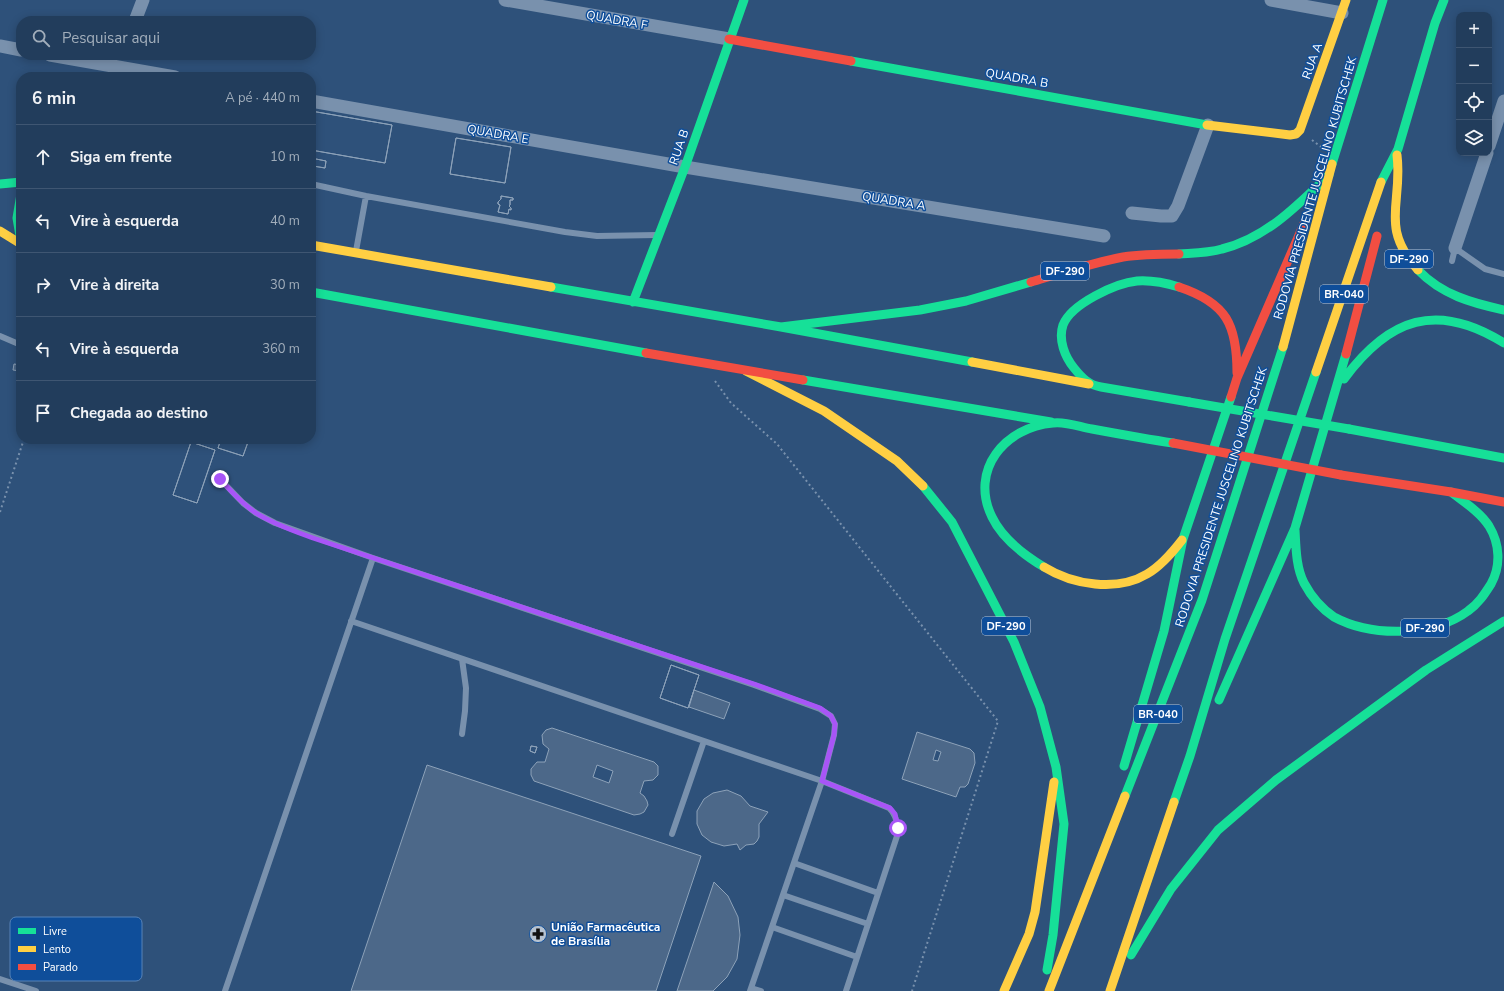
<!DOCTYPE html>
<html lang="pt">
<meta charset="utf-8">
<style>
:root{--surface:#223d5c;--page:#2e4865;--text:#f1f3f6;--muted:#a2aebb;--line:#3f5672}
body{margin:0;font-family:"Nunito Sans",sans-serif;background:var(--page);color:var(--text)}
.controls{position:absolute;right:12px;top:12px;display:grid;overflow:hidden;border-radius:8px;box-shadow:0 2px 10px #0003}
.controls button{width:36px;height:36px;display:grid;place-items:center;padding:0;border:0;border-bottom:1px solid var(--line);background:var(--surface);color:var(--text);font:20px sans-serif}
.stop{position:absolute;width:12px;height:12px;margin:-9px;border:3px solid #a855f7;border-radius:50%;background:#fff}
.stop.end{background:#a855f7;border-color:#fff;box-shadow:0 1px 4px #0008}
.list{margin:0;padding:0;list-style:none}
h2{display:flex;justify-content:space-between;align-items:center;height:52px;margin:0;padding:0 16px;font-size:17px}
h2 small{font-size:13px;font-weight:400;color:var(--muted)}
.list li{display:grid;grid-template-columns:26px 1fr auto;gap:12px;align-items:center;box-sizing:border-box;height:64px;padding:0 16px;border-top:1px solid var(--line)}
.list b{display:block;font-size:15px;white-space:nowrap}
.list em{font-size:13px;font-style:normal;color:var(--muted)}
.icon{flex:none;width:22px;height:22px;fill:none;stroke:currentColor;stroke-width:2;stroke-linecap:round;stroke-linejoin:round}
.map{position:relative;flex:none;width:1504px;height:991px;overflow:hidden}
.search{position:absolute;background:var(--surface);box-shadow:0 2px 10px #0003;left:16px;top:16px;width:300px;height:44px;display:flex;align-items:center;gap:10px;box-sizing:border-box;padding:0 14px;border-radius:16px;color:var(--muted);font-size:15px}
.panel{position:absolute;background:var(--surface);box-shadow:0 2px 10px #0003;left:16px;top:72px;width:300px;height:372px;border-radius:16px}
.map>svg:first-child{display:block}
.building{fill:#4c6889;stroke:#8da2b9;fill-rule:evenodd}
.lines{fill:none;stroke-linecap:round;stroke-linejoin:round}
.path{stroke:#7991ad;stroke-width:2;stroke-dasharray:2 3;stroke-linecap:butt}
.lane{stroke:#7991ad;stroke-width:6}
.street{stroke:#7991ad;stroke-width:13}
.fast{stroke:#16e098;stroke-width:9}
.slow{stroke:#ffcf43;stroke-width:9}
.jam{stroke:#f24e42;stroke-width:9}
.fast-bridge{stroke:#16e098;stroke-width:9}
.jam-bridge{stroke:#f24e42;stroke-width:9}
.route{stroke:#a855f7;stroke-width:5}
.labels{text-anchor:middle;dominant-baseline:central;stroke-width:3;stroke-linejoin:round;paint-order:stroke}
.shield{fill:#0f4e9a;stroke:#b7cae1;stroke-width:1}
.shield-label{font-size:11px;font-weight:bold;fill:#fff}
.street-label{font-size:12px;fill:#fff;stroke:#0f4e9a}
.poi-label{font-size:12px;font-weight:bold;fill:#fff;stroke:#0f4e9a;text-anchor:start}
.key{fill:#0f4e9a;stroke:#5783b8;stroke-width:1}
.key-label{font-size:11px;fill:#fff}
</style>
<div class="map">
<svg width="1504" height="991" viewBox="0 0 1504 991">
<rect width="100%" height="100%" fill="#2e517a"/>
<path class="building" d="M 311,111 L 392,125 L 385,163 L 311,150 Z
M 311,111 L 392,125 L 385,163 L 311,150 Z
M 456,138 L 511,147 L 505,183 L 450,174 Z
M 456,138 L 511,147 L 505,183 L 450,174 Z
M 311,158 L 326,161 L 325,168 L 313,166 L 311,174 Z
M 311,158 L 326,161 L 325,168 L 313,166 L 311,174 Z
M 501,196 L 513,198 L 513,200 L 510,200 L 510,205 L 509,206 L 511,208 L 511,210 L 509,209 L 508,214 L 498,212 L 500,205 L 498,204 L 498,202 L 501,199 Z
M 501,196 L 513,198 L 513,200 L 510,200 L 510,205 L 509,206 L 511,208 L 511,210 L 509,209 L 508,214 L 498,212 L 500,205 L 498,204 L 498,202 L 501,199 Z
M 14,364 L 21,365 L 20,371 L 13,370 Z
M 221,439 L 238,439 L 248,442 L 243,456 L 218,448 Z
M 221,439 L 238,439 L 248,442 L 243,456 L 218,448 Z
M 191,442 L 215,450 L 197,503 L 173,495 Z
M 191,442 L 215,450 L 197,503 L 173,495 Z
M 671,665 L 699,675 L 688,708 L 660,698 Z
M 671,665 L 699,675 L 688,708 L 660,698 Z
M 694,690 L 730,703 L 724,719 L 689,707 Z
M 552,728 L 654,762 L 658,766 L 658,775 L 653,780 L 644,781 L 640,793 L 644,796 L 647,801 L 648,805 L 644,812 L 640,814 L 634,815 L 534,781 L 531,775 L 531,769 L 537,762 L 545,762 L 549,749 L 543,744 L 542,735 L 546,730 ZM 597,765 L 613,771 L 609,783 L 593,777 Z
M 917,732 L 970,749 L 974,753 L 975,763 L 968,784 L 965,787 L 960,787 L 956,797 L 902,779 ZM 936,750 L 941,752 L 938,761 L 933,760 Z
M 531,746 L 537,747 L 535,753 L 530,751 Z
M 531,746 L 537,747 L 535,753 L 530,751 Z
M 427,765 L 701,856 L 656,991 L 351,991 Z
M 727,790 L 741,796 L 750,806 L 768,812 L 759,824 L 759,837 L 757,841 L 754,844 L 746,845 L 740,850 L 737,844 L 724,846 L 711,842 L 702,835 L 697,824 L 697,811 L 704,799 L 713,793 Z
M 714,882 L 728,896 L 738,917 L 740,935 L 737,959 L 727,977 L 713,991 L 677,991 Z"/>
<g class="lines">
<path class="path" d="M 1312,140 L 1321,147
M 715,381 L 731,403 L 777,444 L 998,721 L 912,991
M 0,512 L 24,439"/>
<path class="lane" d="M 311,184 L 366,196 L 565,232 L 597,236 L 657,235
M 356,251 L 366,196
M 1452,261 L 1455,248 L 1485,269 L 1504,274
M 0,336 L 21,345
M 220,479 L 243,503 L 256,513 L 275,523 L 373,558 L 754,685 L 820,709 L 831,716 L 835,724 L 834,735 L 822,781 L 750,991
M 351,621 L 822,781 L 889,808 C 897,816 898,825 897,836 L 846,991
M 462,734 L 465,711 L 466,688 L 462,659
M 672,834 L 704,741
M 794,863 L 878,893
M 783,895 L 868,924
M 772,927 L 857,957
M 0,979 L 36,991
M 751,988 L 761,991
M 225,991 L 373,558"/>
<path class="street" d="M 505,0 L 729,39
M 1271,0 L 1342,13
M 135,21 L 143,0
M 0,46 L 21,50
M 50,55 L 175,77
M 311,101 L 685,167 L 1104,236
M 1489,146 L 1504,101
M 1132,213 L 1161,216 L 1172,216 L 1178,206 L 1208,125
M 1455,248 L 1487,153"/>
<path class="fast" d="M 851,61 L 1207,125
M 1332,164 L 1383,0
M 1381,182 L 1398,149 L 1435,23 L 1444,0
M 0,184 L 21,182
M 21,194 L 17,218 L 21,242
M 1179,254 C 1193,253 1208,253 1222,249 C 1265,239 1298,205 1329,175
M 1418,270 C 1442,295 1472,303 1504,310
M 551,287 L 781,327 L 972,362
M 1179,287 C 1166,283 1151,280 1137,281 C 1116,283 1071,304 1063,325 C 1058,340 1065,357 1074,368 C 1082,378 1089,385 1101,387 L 1189,402
M 311,292 L 646,353
M 633,302 L 685,167 L 744,0
M 781,327 L 920,310 L 966,301 L 1031,282
M 1344,379 C 1389,318 1437,301 1504,343
M 803,380 L 1051,422
M 1349,429 L 1504,458
M 923,486 L 952,522 L 1014,642 L 1040,707 L 1056,767 L 1064,824 L 1053,935 L 1047,970
M 1295,530 C 1296,548 1296,567 1304,583 C 1311,596 1322,609 1334,617 C 1371,637 1433,637 1468,611 C 1478,604 1484,595 1491,584 C 1501,566 1500,544 1489,526 C 1480,512 1464,502 1451,492
M 1044,567 C 1024,555 1002,538 992,517 C 969,470 1005,427 1053,423 C 1065,421 1080,427 1092,429 C 1119,434 1146,439 1173,443
M 1219,700 L 1295,528 L 1346,354
M 1124,766 L 1164,631 L 1183,539 L 1231,397
M 1125,796 L 1202,600 L 1283,347
M 1174,802 L 1190,756 L 1225,639 L 1316,372
M 1131,955 L 1171,889 L 1218,830 L 1276,780 L 1426,670 L 1504,621"/>
<path class="slow" d="M 1207,125 L 1290,135 L 1296,134 L 1300,130 L 1346,0
M 1397,155 C 1403,204 1379,226 1418,270
M 0,231 L 21,244
M 311,245 L 551,287
M 1283,347 L 1332,164
M 972,362 L 1089,384
M 746,371 L 824,411 L 897,461 L 923,486
M 1316,372 L 1381,182
M 1044,567 C 1073,585 1117,592 1147,574 C 1161,566 1172,553 1182,540
M 1004,991 L 1029,934 L 1035,912 L 1054,782
M 1049,991 L 1125,796
M 1110,991 L 1174,802"/>
<path class="jam" d="M 729,39 L 851,61
M 1031,282 C 1061,273 1092,263 1123,257 C 1142,254 1160,254 1179,254
M 1179,287 C 1227,303 1237,325 1237,373
M 646,353 L 803,380
M 1346,354 L 1377,236
M 1231,397 L 1237,378 L 1306,219
M 1341,475 L 1451,492 L 1504,502"/>
<path class="fast-bridge" d="M 1189,402 L 1349,429"/>
<path class="jam-bridge" d="M 1173,443 L 1341,475"/>
</g>
<g class="lines">
<path class="route" d="M 220,479 C 231,491 242,504 256,513 C 273,524 294,531 313,538 L 754,684 L 820,708 L 831,716 L 835,724 L 834,735 L 822,781 L 890,808 L 895,814 L 898,828"/>
</g>
<defs>
<symbol id="pharmacy-disc" viewBox="-11 -11 22 22"><circle r="9.5" fill="#b6c2d0" stroke="#0f4e9a"/><path d="M-2-6h4v4h4v4h-4v4h-4v-4h-4v-4h4Z" fill="#111"/></symbol>
</defs>
<g fill-rule="evenodd">
<use href="#pharmacy-disc" x="528" y="924" width="20" height="20"/>
</g>
<g class="labels">
<g class="shield">
<rect x="1385" y="250" width="48" height="18" rx="3"/>
<rect x="1041" y="262" width="48" height="18" rx="3"/>
<rect x="1320" y="285" width="48" height="18" rx="3"/>
<rect x="982" y="617" width="48" height="18" rx="3"/>
<rect x="1401" y="619" width="48" height="18" rx="3"/>
<rect x="1134" y="705" width="48" height="18" rx="3"/>
</g>
<g class="shield-label">
<text x="1409" y="259">DF-290</text>
<text x="1065" y="271">DF-290</text>
<text x="1344" y="294">BR-040</text>
<text x="1006" y="626">DF-290</text>
<text x="1425" y="628">DF-290</text>
<text x="1158" y="714">BR-040</text>
</g>
<g class="street-label">
<text transform="translate(617 20) rotate(10)">QUADRA F</text>
<text transform="translate(1312 61) rotate(-70)">RUA A</text>
<text transform="translate(1017 78) rotate(10)">QUADRA B</text>
<text transform="translate(498 134) rotate(10)">QUADRA E</text>
<text transform="translate(679 147) rotate(-71)">RUA B</text>
<text transform="translate(1315 188) rotate(-74)">RODOVIA PRESIDENTE JUSCELINO KUBITSCHEK</text>
<text transform="translate(894 201) rotate(9)">QUADRA A</text>
<text transform="translate(1221 497) rotate(-72)">RODOVIA PRESIDENTE JUSCELINO KUBITSCHEK</text>
</g>
<g class="poi-label">
<text x="551" y="927">União Farmacêutica<tspan x="551" dy="14">de Brasília</tspan></text>
</g>
</g>
<rect x="10" y="917" width="132" height="64" rx="6" class="key"/>
<rect x="18" y="928" width="18" height="6" fill="#16e098"/>
<rect x="18" y="946" width="18" height="6" fill="#ffcf43"/>
<rect x="18" y="964" width="18" height="6" fill="#f24e42"/>
<g class="key-label">
<text x="43" y="935">Livre</text>
<text x="43" y="953">Lento</text>
<text x="43" y="971">Parado</text>
</g>
</svg>
<div class="controls">
<button>+</button>
<button>−</button>
<button><svg class="icon" aria-label="locate" viewBox="0 0 24 24"><circle cx="12" cy="12" r="6"/><path d="M12 2v4M12 18v4M2 12h4M18 12h4"/></svg></button>
<button><svg class="icon" aria-label="layers" viewBox="0 0 24 24"><path d="M12 4l9 5-9 5-9-5zM3 14l9 5 9-5"/></svg></button>
</div>
<div class="stop" style="left:898px;top:828px"></div>
<div class="stop end" style="left:220px;top:479px"></div>
<div class="search"><svg class="icon" aria-label="search" viewBox="0 0 24 24"><circle cx="10" cy="10" r="6"/><path d="M15 15l6 6"/></svg>Pesquisar aqui</div>
<section class="panel">
<h2>6 min<small>A pé · 440 m</small></h2>
<ul class="list">
<li><svg class="icon" aria-label="ahead" viewBox="0 0 24 24"><path d="M12 20V5M6 11l6-6 6 6"/></svg><div><b>Siga em frente</b></div><em>10 m</em></li>
<li><svg class="icon" aria-label="left" viewBox="0 0 24 24"><path d="M17 20v-9H6M10 6l-5 5 5 5"/></svg><div><b>Vire à esquerda</b></div><em>40 m</em></li>
<li><svg class="icon" aria-label="right" viewBox="0 0 24 24"><path d="M7 20v-9h11M14 6l5 5-5 5"/></svg><div><b>Vire à direita</b></div><em>30 m</em></li>
<li><svg class="icon" aria-label="left" viewBox="0 0 24 24"><path d="M17 20v-9H6M10 6l-5 5 5 5"/></svg><div><b>Vire à esquerda</b></div><em>360 m</em></li>
<li><svg class="icon" aria-label="arrive" viewBox="0 0 24 24"><path d="M6 21V4h12l-3 4 3 4H6"/></svg><div><b>Chegada ao destino</b></div></li>
</ul>
</section>
</div>
